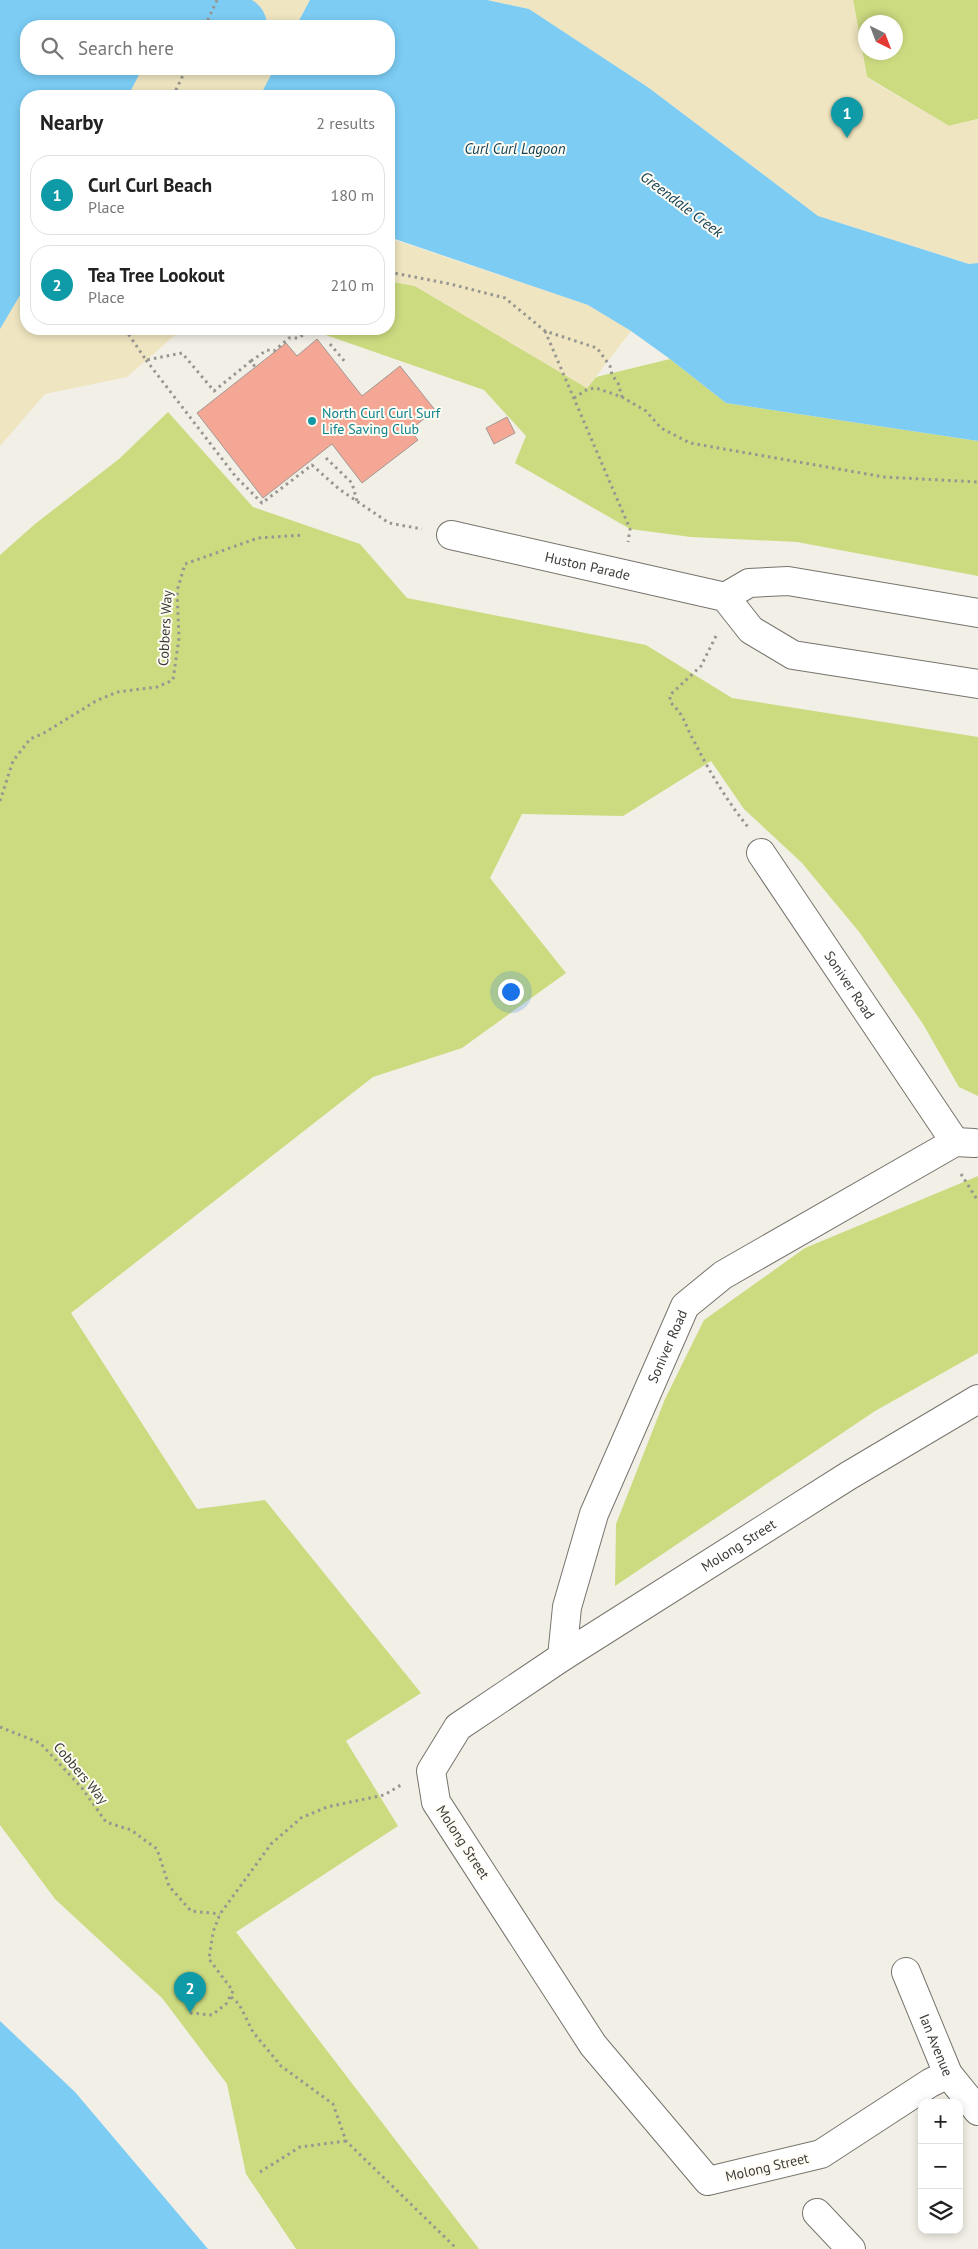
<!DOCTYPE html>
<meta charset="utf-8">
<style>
:root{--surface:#fff;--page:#f6f6f6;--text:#222;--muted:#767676;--line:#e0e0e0;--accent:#ea580c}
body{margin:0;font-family:"PT Sans",sans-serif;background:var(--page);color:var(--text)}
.controls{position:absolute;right:15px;bottom:15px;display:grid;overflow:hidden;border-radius:10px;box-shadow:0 2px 8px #0003}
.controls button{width:45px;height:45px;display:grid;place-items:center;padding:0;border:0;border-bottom:1px solid var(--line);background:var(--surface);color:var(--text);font:25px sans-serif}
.compass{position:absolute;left:858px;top:15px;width:45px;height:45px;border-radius:50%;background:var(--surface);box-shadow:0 2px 8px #0003;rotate:138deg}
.you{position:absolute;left:510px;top:991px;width:18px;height:18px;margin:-12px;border:4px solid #fff;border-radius:50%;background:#1a73e8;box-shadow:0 0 0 8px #1a73e833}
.badge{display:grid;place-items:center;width:32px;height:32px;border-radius:50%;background:var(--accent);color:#fff;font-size:16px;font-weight:700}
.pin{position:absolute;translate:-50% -41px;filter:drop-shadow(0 1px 2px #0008)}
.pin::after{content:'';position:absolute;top:26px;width:18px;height:15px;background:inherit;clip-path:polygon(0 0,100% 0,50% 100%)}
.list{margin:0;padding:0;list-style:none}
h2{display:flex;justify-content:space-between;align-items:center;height:65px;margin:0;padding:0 20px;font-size:21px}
h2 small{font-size:16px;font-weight:400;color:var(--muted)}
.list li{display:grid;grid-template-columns:32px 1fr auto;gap:15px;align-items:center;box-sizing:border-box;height:80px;margin:0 10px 10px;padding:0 10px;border:1px solid var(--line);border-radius:20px}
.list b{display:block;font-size:19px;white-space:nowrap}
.list p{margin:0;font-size:16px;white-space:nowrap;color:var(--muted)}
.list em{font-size:16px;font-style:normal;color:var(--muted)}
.icon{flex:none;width:28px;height:28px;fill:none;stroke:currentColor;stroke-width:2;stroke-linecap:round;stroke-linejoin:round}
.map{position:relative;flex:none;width:978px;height:2249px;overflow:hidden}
.search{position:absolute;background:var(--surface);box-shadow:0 2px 8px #0003;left:20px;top:20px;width:375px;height:55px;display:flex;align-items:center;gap:12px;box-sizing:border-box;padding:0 18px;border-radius:20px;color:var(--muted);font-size:19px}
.panel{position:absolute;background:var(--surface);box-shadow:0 2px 8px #0003;left:20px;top:90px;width:375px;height:245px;border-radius:20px}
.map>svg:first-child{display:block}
.green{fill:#ccdb80;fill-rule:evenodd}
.sand{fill:#efe5c0}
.water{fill:#7cccf4}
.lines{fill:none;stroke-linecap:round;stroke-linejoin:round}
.river{stroke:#7cccf4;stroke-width:60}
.building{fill:#f4a794;stroke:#a29895}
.minor-casing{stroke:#76746c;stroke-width:30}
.path{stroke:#989690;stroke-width:3;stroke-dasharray:2.5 4;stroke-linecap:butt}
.minor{stroke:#fff;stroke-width:28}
.culture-dot{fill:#0f9aa8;stroke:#fffcf3;stroke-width:2}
.labels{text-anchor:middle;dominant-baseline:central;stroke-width:4;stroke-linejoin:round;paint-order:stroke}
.culture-label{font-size:14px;fill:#0d838f;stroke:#fffcf3;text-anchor:start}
.street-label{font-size:14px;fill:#3d3c38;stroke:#fffcf3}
.water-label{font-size:15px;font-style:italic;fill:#144257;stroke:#fffcf3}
</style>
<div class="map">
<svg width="978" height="2249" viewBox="0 0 978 2249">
<rect width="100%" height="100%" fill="#f2efe6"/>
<path class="green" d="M 853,0 L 978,0 L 978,119 L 949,126 L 867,77 ZM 866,22 L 896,22 L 896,52 L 866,52 Z
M 389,281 L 415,286 L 587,388 L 596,377 L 670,359 L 726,403 L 978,441 L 978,576 L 797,542 L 691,537 L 630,529 L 515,463 L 526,436 L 484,390 L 317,332 L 316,329 L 389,329 Z
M 168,412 L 253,507 L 360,544 L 407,598 L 646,645 L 732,698 L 978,737 L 978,1096 L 959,1087 L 923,1024 L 860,933 L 802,863 L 744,809 L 711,761 L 623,816 L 522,814 L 490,878 L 566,973 L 462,1048 L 373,1077 L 71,1313 L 197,1509 L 265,1500 L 421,1693 L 346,1741 L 398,1826 L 236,1932 L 479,2249 L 296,2249 L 246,2174 L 227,2084 L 162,1998 L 55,1899 L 0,1825 L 0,555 L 35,524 L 119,459 Z
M 978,1176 L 978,1353 L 875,1411 L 615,1586 L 616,1524 L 665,1399 L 704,1320 L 805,1248 Z"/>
<path class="sand" d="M 0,0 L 310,0 L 296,26 L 26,26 L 26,69 L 274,69 L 260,96 L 26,96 L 26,329 L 182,329 L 127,377 L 45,394 L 0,446 Z
M 487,0 L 853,0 L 867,78 L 949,126 L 978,119 L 978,263 L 970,264 L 818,216 L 649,88 L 529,9 Z
M 389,238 L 588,305 L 631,331 L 587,388 L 415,286 L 389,281 Z"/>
<path class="water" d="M 0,0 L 176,0 L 164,26 L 26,26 L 26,69 L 142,69 L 128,96 L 26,96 L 26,285 L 0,329 Z
M 310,0 L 487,0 L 529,9 L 649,88 L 818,216 L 969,264 L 978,263 L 978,441 L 726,403 L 670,359 L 631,331 L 588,305 L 389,237 L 389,96 L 260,96 L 274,69 L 389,69 L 389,26 L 296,26 Z
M 0,2021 L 75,2092 L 208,2249 L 0,2249 Z"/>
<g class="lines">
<path class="river" d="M 173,8 L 237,26"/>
</g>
<path class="building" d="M 317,339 L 362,396 L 400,366 L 435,410 L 410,430 L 418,440 L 362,483 L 332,444 L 263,498 L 197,413 L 286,343 L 297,356 Z
M 507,417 L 515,433 L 494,444 L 486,428 Z"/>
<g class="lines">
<defs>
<g id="minor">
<path id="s1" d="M 451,535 L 725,597 L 751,630 L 793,655 L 978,684"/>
<path d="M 725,597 L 749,583 L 788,581 L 978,613"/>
<path id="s2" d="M 761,853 L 955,1142"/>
<path id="s3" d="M 562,1657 L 567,1607 L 594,1514 L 685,1306 L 723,1275 L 955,1142 L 974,1143"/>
<path id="s4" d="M 906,1972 L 948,2074 L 978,2111"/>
<path id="s5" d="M 948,2074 L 930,2083 L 821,2154 L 708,2181 L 593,2045 L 436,1802 L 431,1771 L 458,1727 L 562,1657 L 848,1476 L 978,1399"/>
<path d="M 817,2213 L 851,2249"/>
</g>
</defs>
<use href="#minor" class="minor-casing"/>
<path class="path" d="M 205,26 L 217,0
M 173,96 L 186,69
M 389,272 L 450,284 L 505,298 L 545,331 L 597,348 L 610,366 L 612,375 L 618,383 L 622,397
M 125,329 L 146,360 L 182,353 L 214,391 L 251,361 L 255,367
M 545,331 L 630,529 L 628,542
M 330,344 L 346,363
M 146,360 L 236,477 L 262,503 L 312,465 L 339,489 L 389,523 L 422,529
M 251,361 L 267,350 L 274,351 L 289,338 L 299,338 L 310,329
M 574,398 L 588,389 L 596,388 L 622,397 L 646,411 L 661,428 L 690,443 L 884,477 L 978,482
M 326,458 L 352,483 L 357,501
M 716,636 L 701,666 L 670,695 L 670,702 C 686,717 684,724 694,741 C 709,771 727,801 748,827
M 0,801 L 13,761 L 30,739 L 44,733 L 96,701 L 117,692 L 157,687 L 173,680 L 179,638 L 177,591 L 185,564 L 258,538 L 304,535
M 961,1174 L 978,1201
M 0,1727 L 40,1743 L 82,1788 L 106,1822 L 131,1830 L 157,1849 L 169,1886 L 191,1911 L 220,1914
M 231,1997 L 239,2004 L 253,2032 L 281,2066 L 333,2104 L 346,2141 L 457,2249
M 190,2013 L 212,2015 L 226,2004 L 233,1991 L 209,1959 L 213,1932 L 220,1914 L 271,1844 L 301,1818 L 327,1807 L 384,1795 L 401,1785
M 260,2172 L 300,2147 L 346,2141"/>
<use href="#minor" class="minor"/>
</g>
<circle class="culture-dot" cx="312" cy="421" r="5"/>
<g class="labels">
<g class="culture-label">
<text x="322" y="413">North Curl Curl Surf<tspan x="322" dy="16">Life Saving Club</tspan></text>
</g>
<g class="street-label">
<text stroke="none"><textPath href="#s1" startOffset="140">Huston Parade</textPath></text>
<text transform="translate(165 628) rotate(-87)">Cobbers Way</text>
<text stroke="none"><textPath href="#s2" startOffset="159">Soniver Road</textPath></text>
<text stroke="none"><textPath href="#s3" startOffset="330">Soniver Road</textPath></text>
<text stroke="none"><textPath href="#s5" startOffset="1151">Molong Street</textPath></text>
<text transform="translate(81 1773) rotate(50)">Cobbers Way</text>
<text transform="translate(463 1842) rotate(57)">Molong Street</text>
<text stroke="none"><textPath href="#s4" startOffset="79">Ian Avenue</textPath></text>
<text transform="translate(767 2167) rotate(-13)">Molong Street</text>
</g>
<g class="water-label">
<text x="515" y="148">Curl Curl Lagoon</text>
<text transform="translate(682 204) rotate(37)">Greendale Creek</text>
</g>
</g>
</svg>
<div class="controls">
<button>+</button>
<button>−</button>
<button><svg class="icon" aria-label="layers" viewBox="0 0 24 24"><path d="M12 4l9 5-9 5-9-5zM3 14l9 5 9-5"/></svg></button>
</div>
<svg class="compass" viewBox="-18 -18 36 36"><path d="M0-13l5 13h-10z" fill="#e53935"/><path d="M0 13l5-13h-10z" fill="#767676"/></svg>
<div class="you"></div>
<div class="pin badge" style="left:847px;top:138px;background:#0f9aa8">1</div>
<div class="pin badge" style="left:190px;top:2013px;background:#0f9aa8">2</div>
<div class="search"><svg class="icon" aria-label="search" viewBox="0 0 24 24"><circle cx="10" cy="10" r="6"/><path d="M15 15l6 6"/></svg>Search here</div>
<section class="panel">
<h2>Nearby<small>2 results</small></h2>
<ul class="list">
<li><span class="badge" style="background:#0f9aa8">1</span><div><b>Curl Curl Beach</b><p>Place</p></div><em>180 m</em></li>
<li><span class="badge" style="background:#0f9aa8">2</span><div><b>Tea Tree Lookout</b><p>Place</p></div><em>210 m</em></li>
</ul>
</section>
</div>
